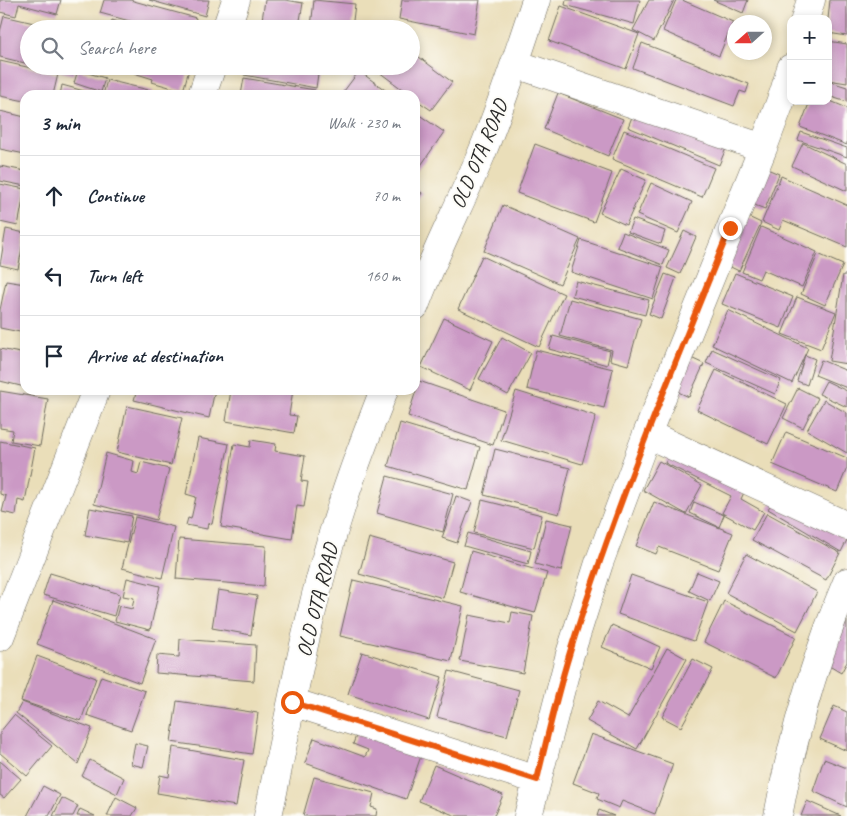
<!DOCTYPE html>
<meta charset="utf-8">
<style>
:root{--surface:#fff;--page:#f2f2f3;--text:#1f2937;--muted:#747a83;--line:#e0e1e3}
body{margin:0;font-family:Caveat,sans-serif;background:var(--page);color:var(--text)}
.controls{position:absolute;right:15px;top:15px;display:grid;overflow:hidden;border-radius:10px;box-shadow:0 2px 8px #0003}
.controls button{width:45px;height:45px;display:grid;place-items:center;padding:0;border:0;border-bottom:1px solid var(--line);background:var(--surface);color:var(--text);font:25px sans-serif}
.compass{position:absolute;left:727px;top:15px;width:45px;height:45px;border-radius:50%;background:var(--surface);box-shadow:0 2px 8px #0003;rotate:249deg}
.stop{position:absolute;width:15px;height:15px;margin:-11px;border:4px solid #ea580c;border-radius:50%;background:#fff}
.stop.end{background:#ea580c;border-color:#fff;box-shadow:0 1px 5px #0008}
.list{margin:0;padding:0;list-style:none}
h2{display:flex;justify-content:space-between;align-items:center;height:65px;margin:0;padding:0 20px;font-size:21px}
h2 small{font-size:16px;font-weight:400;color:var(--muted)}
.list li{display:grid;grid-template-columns:32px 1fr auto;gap:15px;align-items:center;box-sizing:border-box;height:80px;padding:0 20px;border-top:1px solid var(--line)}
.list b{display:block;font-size:19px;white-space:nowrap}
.list em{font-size:16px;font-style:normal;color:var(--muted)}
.icon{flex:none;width:28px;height:28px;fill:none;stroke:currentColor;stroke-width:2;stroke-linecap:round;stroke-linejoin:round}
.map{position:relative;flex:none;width:847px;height:816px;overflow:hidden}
.search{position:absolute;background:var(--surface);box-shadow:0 2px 8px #0003;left:20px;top:20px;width:400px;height:55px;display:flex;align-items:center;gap:12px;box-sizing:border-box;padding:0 18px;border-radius:28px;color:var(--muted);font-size:19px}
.panel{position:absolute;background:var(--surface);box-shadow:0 2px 8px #0003;left:20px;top:90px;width:400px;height:305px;border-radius:15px}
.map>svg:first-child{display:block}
.building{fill:#cb99c5}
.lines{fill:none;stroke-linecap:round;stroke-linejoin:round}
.minor-casing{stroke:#6e6a5d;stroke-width:29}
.minor{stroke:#fff;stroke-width:28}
.route{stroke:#ea580c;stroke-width:6}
.labels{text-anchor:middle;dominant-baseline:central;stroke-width:4;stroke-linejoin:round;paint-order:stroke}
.street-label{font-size:21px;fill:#2b2b2b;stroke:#fdfcf7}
</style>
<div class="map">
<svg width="847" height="816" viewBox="0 0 847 816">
<rect width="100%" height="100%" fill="#fdfcf7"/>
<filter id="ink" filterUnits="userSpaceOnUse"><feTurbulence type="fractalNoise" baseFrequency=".02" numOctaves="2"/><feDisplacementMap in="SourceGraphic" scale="10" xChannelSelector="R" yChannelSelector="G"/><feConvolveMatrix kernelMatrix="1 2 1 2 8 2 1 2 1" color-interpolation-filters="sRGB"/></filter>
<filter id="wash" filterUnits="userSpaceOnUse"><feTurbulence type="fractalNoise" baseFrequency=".0096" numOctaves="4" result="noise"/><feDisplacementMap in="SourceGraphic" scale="20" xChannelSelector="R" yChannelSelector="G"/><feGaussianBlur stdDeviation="1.12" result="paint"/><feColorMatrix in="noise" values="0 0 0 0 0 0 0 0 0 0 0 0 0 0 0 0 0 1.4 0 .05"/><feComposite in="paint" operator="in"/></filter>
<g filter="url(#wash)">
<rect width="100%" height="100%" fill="#eadeb9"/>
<g id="blocks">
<path class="building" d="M 0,0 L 61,0 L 57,14 L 19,4 L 16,16 L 0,12 Z
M 104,0 L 130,0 L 196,18 L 193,29 L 159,29 L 100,13 Z
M 149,0 L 209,0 L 205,16 Z
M 265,0 L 285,0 L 303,3 L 299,26 L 262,20 Z
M 314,0 L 355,4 L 352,29 L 311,27 Z
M 402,0 L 480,0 L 474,34 L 399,19 Z
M 566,0 L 640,0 L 634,24 L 565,5 Z
M 649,0 L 674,0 L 654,41 L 633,30 Z
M 676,0 L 682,0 L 733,22 L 719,56 L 663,31 Z
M 713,0 L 748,0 L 743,13 Z
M 830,0 L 847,0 L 847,36 L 828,33 L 828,19 Z
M 561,6 L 639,34 L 626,69 L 549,41 Z
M 4,16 L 55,28 L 29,29 L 29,64 L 0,57 L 0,32 Z
M 242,19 L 288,28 L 288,29 L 240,29 Z
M 112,20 L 140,28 L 140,29 L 110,29 Z
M 828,41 L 847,44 L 847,83 L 828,80 Z
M 642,43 L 749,84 L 746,93 L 740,91 L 734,106 L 633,68 Z
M 411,51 L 452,82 L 431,110 L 415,99 L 415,95 L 410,95 L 371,66 L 411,66 Z
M 0,61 L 58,74 L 53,95 L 25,95 L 25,101 L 0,96 Z
M 41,66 L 75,66 L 73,75 Z
M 135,66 L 190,66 L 183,91 L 152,82 L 153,79 L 134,73 Z
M 245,66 L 273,66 L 318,74 L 316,88 L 244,75 Z
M 294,66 L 336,66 L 335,75 Z
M 78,70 L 105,78 L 101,92 L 74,83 Z
M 359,71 L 392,95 L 341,95 Z
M 244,78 L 315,90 L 314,95 L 241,95 Z
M 107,80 L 153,91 L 152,95 L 103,95 Z
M 828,81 L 847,87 L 847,102 L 828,96 Z
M 62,85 L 95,94 L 95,95 L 60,95 Z
M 558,93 L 623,119 L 608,156 L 544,129 Z
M 828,100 L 847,108 L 847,145 L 800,127 L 810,101 Z
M 636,107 L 727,146 L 719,165 L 628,127 Z
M 0,111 L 25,117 L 25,154 L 0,149 Z
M 415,112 L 444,132 L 415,174 Z
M 624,130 L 714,168 L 702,197 L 612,159 Z
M 801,132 L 847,148 L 847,157 L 798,140 Z
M 803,143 L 847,164 L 847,191 L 792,166 Z
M 535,144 L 612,173 L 594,222 L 517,193 Z
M 758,165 L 779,174 L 765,209 L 744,201 Z
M 0,166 L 25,171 L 25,186 L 0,181 Z
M 621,169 L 646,180 L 626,225 L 600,213 Z
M 781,176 L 847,205 L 847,247 L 783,220 L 779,230 L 762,222 Z
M 651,183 L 692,202 L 678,233 L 637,215 Z
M 0,184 L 25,189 L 18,226 L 0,222 Z
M 415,188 L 422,193 L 415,203 Z
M 503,205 L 580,239 L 560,284 L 484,251 Z
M 740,213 L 761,223 L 739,271 L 718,261 Z
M 633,219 L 665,231 L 661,244 L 628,232 Z
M 761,227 L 817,252 L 802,287 L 763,270 L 759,279 L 742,272 Z
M 6,229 L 25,233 L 18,269 L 0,265 Z
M 684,231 L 696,237 L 680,274 L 667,268 Z
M 623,232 L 669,250 L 663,265 L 617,247 Z
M 581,240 L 663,267 L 653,299 L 571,272 Z
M 818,254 L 843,265 L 825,305 L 801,294 Z
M 482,256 L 564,294 L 539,347 L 458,309 Z
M 735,273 L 793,297 L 781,328 L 722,304 Z
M 665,274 L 676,278 L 661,319 L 649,314 Z
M 843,275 L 847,275 L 847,364 L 829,361 Z
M 6,281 L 25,284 L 25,333 L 0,328 L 0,310 Z
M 576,281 L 649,300 L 645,315 L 572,296 Z
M 797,297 L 836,312 L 821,349 L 782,334 Z
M 570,299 L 641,319 L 628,365 L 610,360 L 612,350 L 560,336 Z
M 728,310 L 808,348 L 792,383 L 712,345 Z
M 444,318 L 493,341 L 470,390 L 421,367 Z
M 553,336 L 610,351 L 607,365 L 549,349 Z
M 502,337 L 531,353 L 508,395 L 479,379 Z
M 0,349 L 25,354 L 25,387 L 0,381 Z
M 712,349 L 781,380 L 775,394 L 706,363 Z
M 536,350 L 613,369 L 604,408 L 527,389 Z
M 805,355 L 815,359 L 807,385 L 797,381 Z
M 691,358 L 704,364 L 689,397 L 676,391 Z
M 821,360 L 847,371 L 847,388 L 815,375 Z
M 716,370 L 787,404 L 768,444 L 697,410 Z
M 419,381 L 504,410 L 493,445 L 408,416 Z
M 826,381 L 847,391 L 847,407 L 819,394 Z
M 798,388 L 818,398 L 803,428 L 783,418 Z
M 137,390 L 215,390 L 209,418 L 134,400 Z
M 231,390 L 293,390 L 289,415 L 297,416 L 294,433 L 226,421 Z
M 0,391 L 48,399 L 40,446 L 11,441 L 13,430 L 0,428 Z
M 516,391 L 596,416 L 582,464 L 501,440 Z
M 824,400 L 847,413 L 847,453 L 807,430 Z
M 127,406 L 182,418 L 171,465 L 117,452 Z
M 400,423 L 480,447 L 468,490 L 388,466 Z
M 786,432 L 847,458 L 847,468 L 837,492 L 772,464 Z
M 198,438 L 229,444 L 212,524 L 208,523 L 207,529 L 186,525 L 188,518 L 191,519 L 196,497 L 186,494 Z
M 251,440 L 276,444 L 275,451 L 305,456 L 301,481 L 308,482 L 304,507 L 297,506 L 292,539 L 221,527 L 234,444 L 250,447 Z
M 0,441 L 35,448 L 25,502 L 18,500 L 16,515 L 2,512 L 6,496 L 0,494 Z
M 673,448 L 747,486 L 741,499 L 764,512 L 753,530 L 722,513 L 731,496 L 665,463 Z
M 495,449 L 570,468 L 559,514 L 484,495 Z
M 106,453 L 134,461 L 132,472 L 138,474 L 141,462 L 169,469 L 156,520 L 94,504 Z
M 659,461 L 702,485 L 686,514 L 643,490 Z
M 387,476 L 453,494 L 443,532 L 377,513 Z
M 456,496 L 472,502 L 457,543 L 442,538 Z
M 775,497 L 847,540 L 841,552 L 768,509 Z
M 482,500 L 542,515 L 534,548 L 474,533 Z
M 654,502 L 733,533 L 718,570 L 659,547 L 656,554 L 636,546 Z
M 694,502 L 724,515 L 719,527 L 690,513 Z
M 90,508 L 132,516 L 127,543 L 85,535 Z
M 767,513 L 840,553 L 826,580 L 752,540 Z
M 135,517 L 174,527 L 162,578 L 122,568 Z
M 546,519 L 572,525 L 561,571 L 535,564 Z
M 468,533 L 531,551 L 528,564 L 464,546 Z
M 369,538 L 453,562 L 443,598 L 359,574 Z
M 179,539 L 266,546 L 264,586 L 176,579 Z
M 471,551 L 547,573 L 535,613 L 460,592 Z
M 746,554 L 817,592 L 797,631 L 726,593 Z
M 697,572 L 719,581 L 710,601 L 689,591 Z
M 50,573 L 120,594 L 114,616 L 43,595 Z
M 631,575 L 708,602 L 694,641 L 618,614 Z
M 127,578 L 160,586 L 150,630 L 115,621 L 119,606 L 132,609 L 134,598 L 123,596 Z
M 353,580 L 463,606 L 451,661 L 340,636 Z
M 218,590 L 257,596 L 251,635 L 212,628 Z
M 53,600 L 156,639 L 140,683 L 37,644 Z
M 724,601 L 796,637 L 776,678 L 704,642 Z
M 512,612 L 533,616 L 523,673 L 460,661 L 469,615 L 510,623 Z
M 845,620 L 847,621 L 847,662 L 841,673 L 821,661 Z
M 612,625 L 660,647 L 651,668 L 602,647 Z
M 180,639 L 256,645 L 254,681 L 156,673 L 157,655 L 179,657 Z
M 667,648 L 687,659 L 637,749 L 587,721 L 598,701 L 628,718 Z
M 362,652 L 442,677 L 429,720 L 348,694 Z
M 37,656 L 96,678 L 81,721 L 21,701 Z
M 693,659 L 713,669 L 681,727 L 662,717 Z
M 449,671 L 519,690 L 507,736 L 437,717 Z
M 101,676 L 145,691 L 131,730 L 87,715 Z
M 177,701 L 258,713 L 252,754 L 171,742 Z
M 22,702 L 92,728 L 78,764 L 16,713 Z
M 834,706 L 847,712 L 847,751 L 820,739 Z
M 14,715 L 52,746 L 27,776 L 0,753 L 0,732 Z
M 357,733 L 421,756 L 406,799 L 305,763 L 314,738 L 365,757 L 368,750 L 353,744 Z
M 591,734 L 673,764 L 655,814 L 622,801 L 619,808 L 597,799 L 599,793 L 573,783 Z
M 135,743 L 148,746 L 143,767 L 131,764 Z
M 173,747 L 244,760 L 236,806 L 157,793 L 160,775 L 169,777 Z
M 824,759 L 847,768 L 847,807 L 813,791 Z
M 90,760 L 124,778 L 117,794 L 82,776 Z
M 0,761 L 21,779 L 4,798 L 0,795 Z
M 434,765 L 503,795 L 494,816 L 456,816 L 419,801 Z
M 314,777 L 374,793 L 371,807 L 377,809 L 376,816 L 303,816 Z
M 43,786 L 60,795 L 49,816 L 27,816 Z
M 116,797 L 137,808 L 132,816 L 107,816 Z
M 62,798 L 78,806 L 73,816 L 53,816 Z
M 807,801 L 841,816 L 801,816 Z
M 80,809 L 95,816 L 77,816 Z
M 599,810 L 614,816 L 597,816 Z"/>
</g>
</g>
<g filter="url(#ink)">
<use href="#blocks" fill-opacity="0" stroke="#6e6a5d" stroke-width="1"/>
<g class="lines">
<defs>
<path id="minor" d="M 805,19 L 811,0
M 226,29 L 236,0
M 516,64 L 763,148
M 202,95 L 212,66
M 415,306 C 434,254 460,205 481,155 C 502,104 519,52 536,0
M 647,434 L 847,526
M 0,637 L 96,390
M 292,702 L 537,780
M 268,816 C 290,713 308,608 341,508 C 353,468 369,429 384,390
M 528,816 L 570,654 L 599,563 L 647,434 L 763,148 L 784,92 L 791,68
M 778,816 C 793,735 815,658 847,582"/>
</defs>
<use href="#minor" class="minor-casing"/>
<use href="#minor" class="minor"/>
</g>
</g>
<g class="lines" filter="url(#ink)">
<path class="route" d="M 292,702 L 537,780 C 547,737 557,694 570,652 C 615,507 673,368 730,228"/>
</g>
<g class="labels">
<g class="street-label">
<text transform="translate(479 154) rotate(-67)">OLD OTA ROAD</text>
<text transform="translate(317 600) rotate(-76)">OLD OTA ROAD</text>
</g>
</g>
</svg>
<div class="controls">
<button>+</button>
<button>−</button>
</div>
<svg class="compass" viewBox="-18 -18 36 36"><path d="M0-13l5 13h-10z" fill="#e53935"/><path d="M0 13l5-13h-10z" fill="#747a83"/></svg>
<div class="stop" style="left:292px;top:702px"></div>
<div class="stop end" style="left:730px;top:228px"></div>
<div class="search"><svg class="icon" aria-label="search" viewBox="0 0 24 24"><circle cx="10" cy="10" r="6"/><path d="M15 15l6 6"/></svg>Search here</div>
<section class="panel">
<h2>3 min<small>Walk · 230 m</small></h2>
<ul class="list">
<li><svg class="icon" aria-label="ahead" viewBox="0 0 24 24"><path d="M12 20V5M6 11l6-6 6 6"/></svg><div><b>Continue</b></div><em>70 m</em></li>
<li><svg class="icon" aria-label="left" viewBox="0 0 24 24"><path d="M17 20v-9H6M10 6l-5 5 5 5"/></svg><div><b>Turn left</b></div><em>160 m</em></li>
<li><svg class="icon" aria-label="arrive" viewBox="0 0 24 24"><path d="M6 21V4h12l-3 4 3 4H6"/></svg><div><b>Arrive at destination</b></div></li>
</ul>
</section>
</div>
